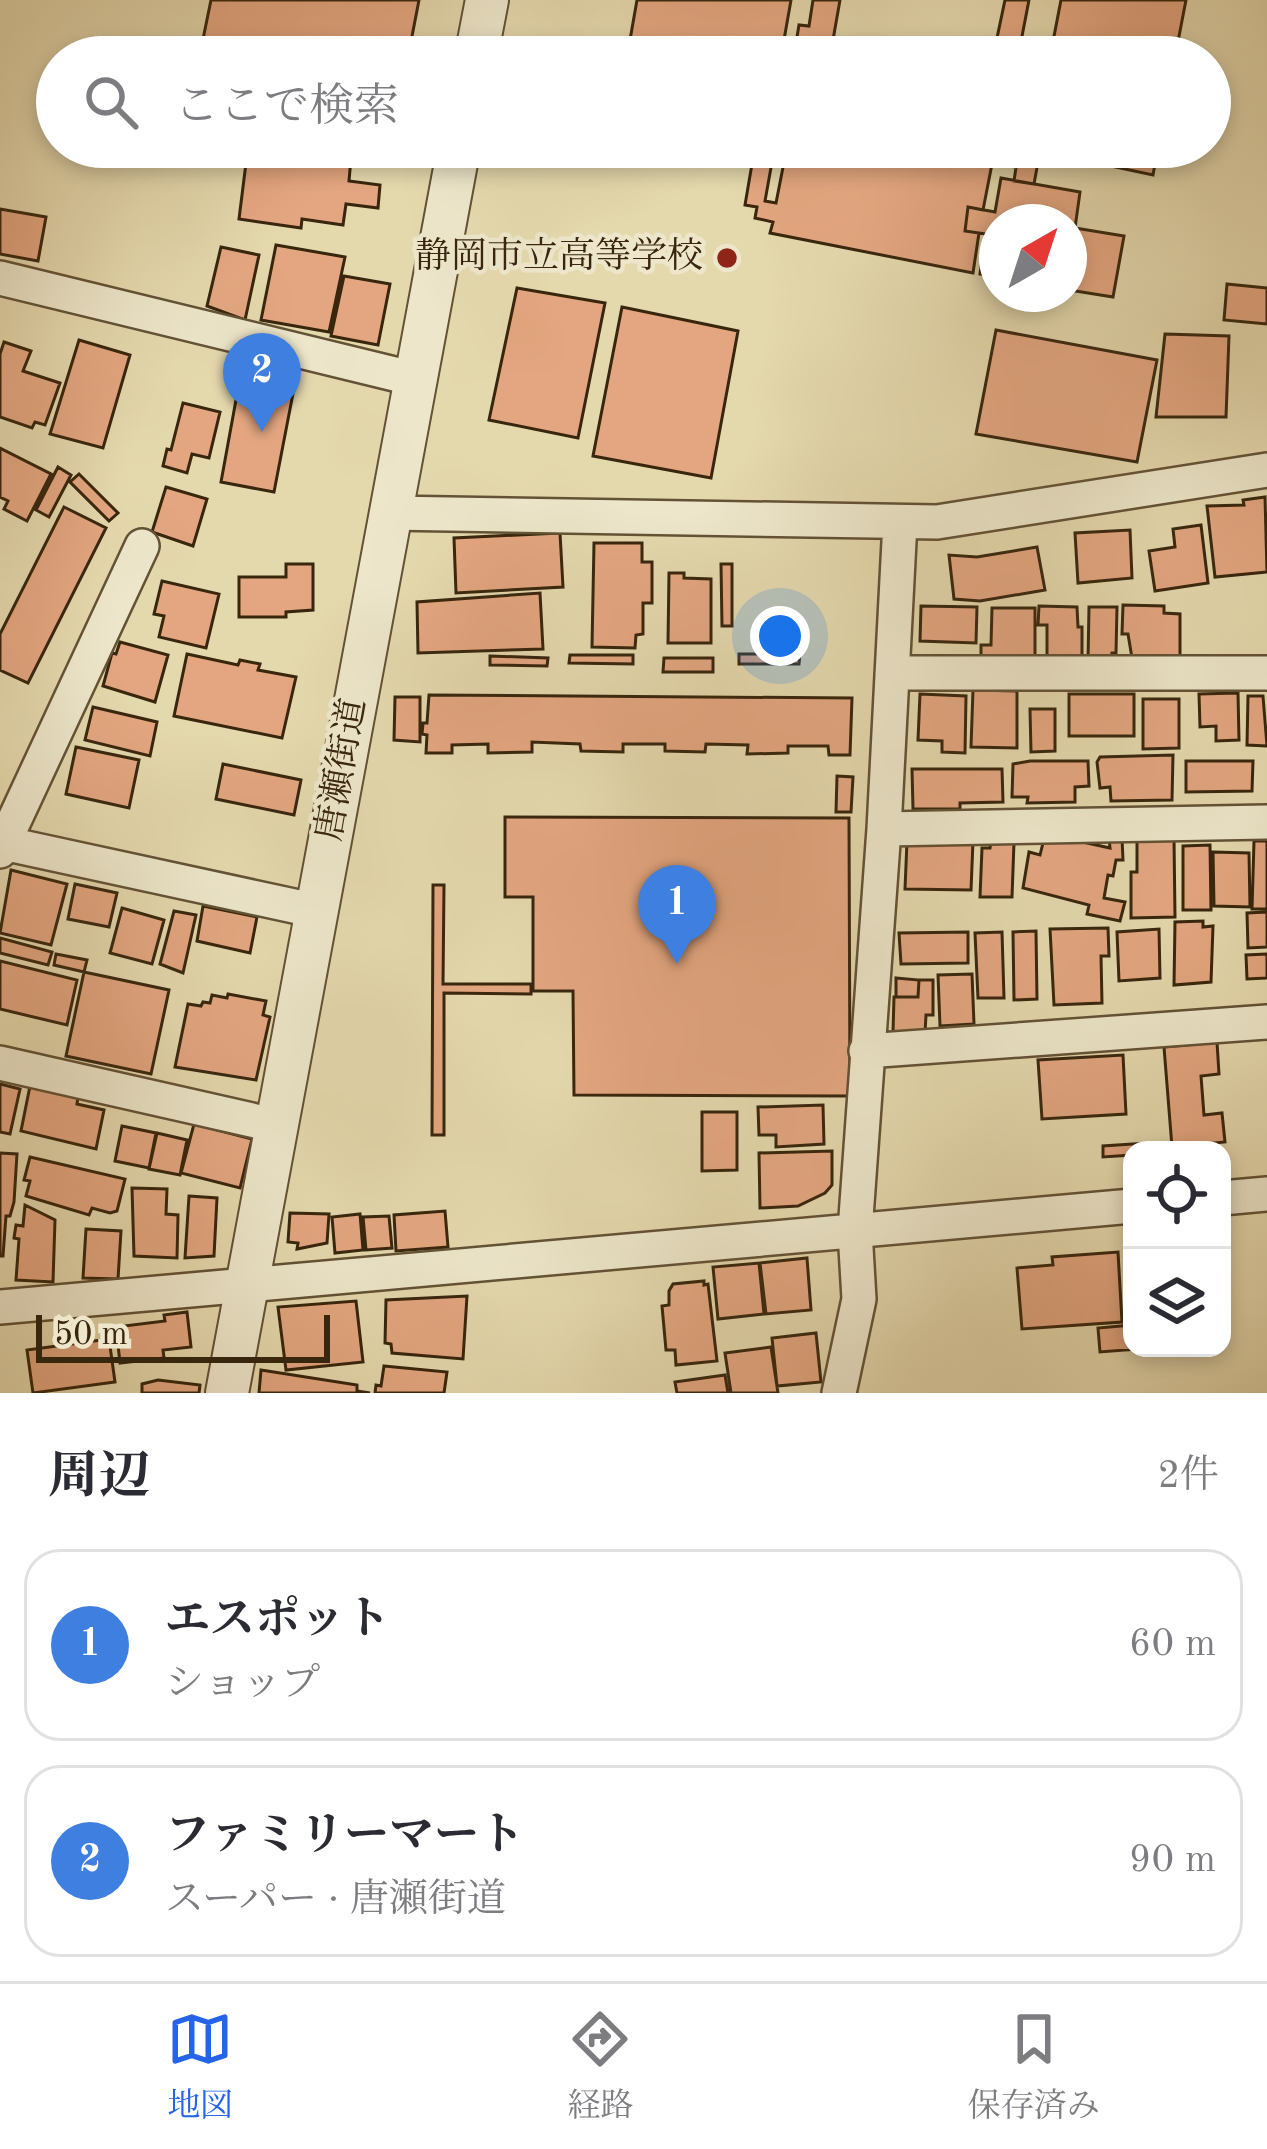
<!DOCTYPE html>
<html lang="ja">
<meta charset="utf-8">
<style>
:root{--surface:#fff;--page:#f7f7f7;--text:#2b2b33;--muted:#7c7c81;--line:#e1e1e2;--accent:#2563eb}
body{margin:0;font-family:"Old Standard TT","Noto Serif JP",serif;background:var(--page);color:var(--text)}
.controls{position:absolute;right:36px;bottom:36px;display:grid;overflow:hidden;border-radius:24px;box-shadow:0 6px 18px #0003}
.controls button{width:108px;height:108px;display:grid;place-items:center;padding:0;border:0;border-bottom:3px solid var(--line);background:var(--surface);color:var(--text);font:60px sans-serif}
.compass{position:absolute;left:979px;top:204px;width:108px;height:108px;border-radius:50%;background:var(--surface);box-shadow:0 6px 18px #0003;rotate:39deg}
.scale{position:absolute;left:36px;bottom:30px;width:294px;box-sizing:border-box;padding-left:12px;border:6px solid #38260d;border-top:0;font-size:33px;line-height:42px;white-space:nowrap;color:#38260d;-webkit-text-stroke:9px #ede6ca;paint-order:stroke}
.you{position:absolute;left:780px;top:636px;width:42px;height:42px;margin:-30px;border:9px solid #fff;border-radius:50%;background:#1a73e8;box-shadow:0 0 0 18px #1a73e833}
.badge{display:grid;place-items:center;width:78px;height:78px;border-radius:50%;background:var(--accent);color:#fff;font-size:39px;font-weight:700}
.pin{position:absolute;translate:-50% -99px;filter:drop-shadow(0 3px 6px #0008)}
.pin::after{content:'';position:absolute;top:63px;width:42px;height:36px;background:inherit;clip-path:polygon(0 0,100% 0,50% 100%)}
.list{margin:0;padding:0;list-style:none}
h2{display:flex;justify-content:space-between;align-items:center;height:156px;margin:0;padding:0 48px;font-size:51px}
h2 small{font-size:39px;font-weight:400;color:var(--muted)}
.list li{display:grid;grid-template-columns:78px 1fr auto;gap:36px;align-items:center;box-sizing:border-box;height:192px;margin:0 24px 24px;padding:0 24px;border:3px solid var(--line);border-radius:36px}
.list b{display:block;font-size:45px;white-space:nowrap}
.list p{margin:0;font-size:39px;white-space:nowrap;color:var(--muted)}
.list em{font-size:39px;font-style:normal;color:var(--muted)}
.icon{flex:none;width:66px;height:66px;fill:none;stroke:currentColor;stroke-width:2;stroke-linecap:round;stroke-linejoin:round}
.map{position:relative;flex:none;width:1267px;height:1393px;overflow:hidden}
.search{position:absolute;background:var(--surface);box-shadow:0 6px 18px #0003;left:36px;right:36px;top:36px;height:132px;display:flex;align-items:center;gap:30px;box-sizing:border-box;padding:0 42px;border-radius:66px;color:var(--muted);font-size:45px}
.sheet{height:588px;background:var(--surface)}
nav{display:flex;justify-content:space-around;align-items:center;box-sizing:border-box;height:168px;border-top:3px solid var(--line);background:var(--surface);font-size:33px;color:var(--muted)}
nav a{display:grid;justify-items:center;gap:6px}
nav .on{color:var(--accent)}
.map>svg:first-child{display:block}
.building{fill:#e3a680;stroke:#38260d;stroke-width:3}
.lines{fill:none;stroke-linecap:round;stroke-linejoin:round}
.minor-casing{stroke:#635235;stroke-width:38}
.tertiary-casing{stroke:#635235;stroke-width:46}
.minor{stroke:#ede6ca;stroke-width:33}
.tertiary{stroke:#ede6ca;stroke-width:42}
.poi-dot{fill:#8f2418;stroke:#ede6ca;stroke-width:4.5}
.labels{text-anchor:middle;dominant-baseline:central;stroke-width:9;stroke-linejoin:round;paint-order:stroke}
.poi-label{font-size:36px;fill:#38260d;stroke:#ede6ca;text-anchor:end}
.street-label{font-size:36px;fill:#38260d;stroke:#ede6ca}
</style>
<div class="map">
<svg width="1267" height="1393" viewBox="0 0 1267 1393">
<rect width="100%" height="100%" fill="#e4d8ad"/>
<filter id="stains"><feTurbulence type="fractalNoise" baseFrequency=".00167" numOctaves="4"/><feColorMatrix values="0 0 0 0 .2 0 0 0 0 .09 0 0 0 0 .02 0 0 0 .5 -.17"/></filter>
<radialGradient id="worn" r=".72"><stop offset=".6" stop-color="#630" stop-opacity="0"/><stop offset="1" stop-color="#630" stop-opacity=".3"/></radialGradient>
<path class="building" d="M 211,0 L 419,0 L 408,57 L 267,57 L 202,44 Z
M 637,0 L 791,0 L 781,57 L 627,57 Z
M 813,0 L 840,0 L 830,57 L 804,57 L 805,51 L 795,49 L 799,25 L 809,26 Z
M 1005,0 L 1029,0 L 1018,57 L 993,57 Z
M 1061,0 L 1186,0 L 1175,57 L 1050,57 Z
M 248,147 L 351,158 L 349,181 L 380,185 L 378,208 L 346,204 L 343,225 L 302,219 L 301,228 L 239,219 Z
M 787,147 L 1019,147 L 1016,167 L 992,164 L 983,210 L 968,207 L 965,231 L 979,233 L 973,273 L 770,233 L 773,222 L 755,218 L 757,207 L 745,205 L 753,158 L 772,162 L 765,201 L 776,203 Z
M 1019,147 L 1158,147 L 1153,175 L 1040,151 L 1034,184 L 1014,181 Z
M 1001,178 L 1080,192 L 1075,228 L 1124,236 L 1113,297 L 1069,290 L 1069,222 L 997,222 L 997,277 L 980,274 L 986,234 L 965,231 L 968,207 L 995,212 Z
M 0,209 L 46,217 L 38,261 L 0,254 Z
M 276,245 L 345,257 L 329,332 L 261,320 Z
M 221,247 L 259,255 L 245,320 L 207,306 Z
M 344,276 L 390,284 L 378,345 L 331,336 Z
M 1227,284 L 1267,288 L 1267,324 L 1224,320 Z
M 517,288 L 605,303 L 578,438 L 489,420 Z
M 622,307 L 738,331 L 711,478 L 593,456 Z
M 996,330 L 1157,360 L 1137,462 L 976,434 Z
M 1165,334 L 1229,336 L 1226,417 L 1156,417 Z
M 79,340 L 130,355 L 103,448 L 50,434 Z
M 4,342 L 31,351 L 23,371 L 60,383 L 45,425 L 35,422 L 32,428 L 0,417 L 0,354 Z
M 242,367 L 296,378 L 274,492 L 221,482 Z
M 183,403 L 220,412 L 209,458 L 192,454 L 187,473 L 163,466 L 167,449 L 171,450 Z
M 0,448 L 51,474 L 27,521 L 4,509 L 8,501 L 0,497 Z
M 58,467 L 71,475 L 49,517 L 36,510 Z
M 79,474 L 118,513 L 109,521 L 70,482 Z
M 166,487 L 207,499 L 193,546 L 152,532 Z
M 1265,497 L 1267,572 L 1215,577 L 1207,506 L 1244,505 L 1243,500 Z
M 64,507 L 106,528 L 28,683 L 0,670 L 0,634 Z
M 1201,525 L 1208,583 L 1155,591 L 1149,551 L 1175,547 L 1173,529 Z
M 1130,530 L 1132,578 L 1078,583 L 1075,533 Z
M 560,533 L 563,587 L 456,593 L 454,538 Z
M 594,543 L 642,543 L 642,562 L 652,562 L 652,603 L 643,603 L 643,634 L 636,635 L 635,648 L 592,647 Z
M 1037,547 L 1045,590 L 980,601 L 954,599 L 949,555 L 977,557 Z
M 286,564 L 313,564 L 313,610 L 286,612 L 286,617 L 239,617 L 239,577 L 286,577 Z
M 721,564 L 732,564 L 732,626 L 722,626 Z
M 669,573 L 684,573 L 684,578 L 711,579 L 711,643 L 668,643 Z
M 162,581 L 219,594 L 206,648 L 159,637 L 164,616 L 154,614 Z
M 540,593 L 543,649 L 418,653 L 417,602 Z
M 1123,605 L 1164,606 L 1164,613 L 1180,614 L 1180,658 L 1132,658 L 1128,634 L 1122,634 Z
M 921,606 L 977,607 L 976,643 L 920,641 Z
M 1039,606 L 1077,607 L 1078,627 L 1082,627 L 1082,660 L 1047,660 L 1047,625 L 1038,625 Z
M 1089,607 L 1117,607 L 1116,653 L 1112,653 L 1111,660 L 1088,661 Z
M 992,608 L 1035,608 L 1035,661 L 981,661 L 981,645 L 991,645 Z
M 120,642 L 168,655 L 155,702 L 103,686 L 112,653 L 116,654 Z
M 187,654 L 238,665 L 240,660 L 260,664 L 258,670 L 296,677 L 282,738 L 174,716 Z
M 739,654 L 800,654 L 799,664 L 739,664 Z
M 570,655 L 633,655 L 633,664 L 569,663 Z
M 490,656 L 548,658 L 547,666 L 490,665 Z
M 664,658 L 713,658 L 713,672 L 663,672 Z
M 973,690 L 1017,691 L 1017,748 L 971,747 Z
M 1238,693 L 1239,740 L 1216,741 L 1216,726 L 1200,727 L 1199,694 Z
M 920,694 L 966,696 L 965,753 L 942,752 L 942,741 L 918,740 Z
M 1069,694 L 1134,694 L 1134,736 L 1069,736 Z
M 429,695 L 852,698 L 850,755 L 829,755 L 828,746 L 788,746 L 788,753 L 747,754 L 748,745 L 706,744 L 705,752 L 665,751 L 665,744 L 623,744 L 623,752 L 581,751 L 580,744 L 532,742 L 532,752 L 488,753 L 488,744 L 452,745 L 452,753 L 426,753 L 427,735 L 422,734 L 423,723 L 427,723 Z
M 1248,696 L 1263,696 L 1267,746 L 1247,745 Z
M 395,697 L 420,697 L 420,742 L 394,740 Z
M 1143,699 L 1179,699 L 1179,748 L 1143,749 Z
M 93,707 L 157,722 L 150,756 L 85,740 Z
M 1030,709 L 1055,709 L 1055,751 L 1031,752 Z
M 76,747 L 139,760 L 129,808 L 66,794 Z
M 1173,755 L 1172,800 L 1111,801 L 1110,787 L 1100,788 L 1097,762 L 1100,757 Z
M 1030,761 L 1088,761 L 1089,786 L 1075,787 L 1075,802 L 1027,803 L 1028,797 L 1012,797 L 1013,764 Z
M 1186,761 L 1253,761 L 1252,791 L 1186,792 Z
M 223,764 L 301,780 L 294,815 L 216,799 Z
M 912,769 L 1002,769 L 1003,802 L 960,803 L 960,809 L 913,809 Z
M 837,776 L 853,777 L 851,812 L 836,812 Z
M 505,817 L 849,818 L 850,1096 L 574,1095 L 573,991 L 533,991 L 533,897 L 505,897 Z
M 1060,837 L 1110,848 L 1109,838 L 1122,838 L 1123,860 L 1116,860 L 1113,876 L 1108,875 L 1104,898 L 1125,902 L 1120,921 L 1087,914 L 1089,905 L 1023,888 L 1029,852 L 1040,855 L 1044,839 Z
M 1174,838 L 1175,917 L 1131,918 L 1131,872 L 1137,872 L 1137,839 Z
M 907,841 L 973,841 L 971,890 L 905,889 Z
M 1254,841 L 1267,841 L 1267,909 L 1252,909 Z
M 991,842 L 1014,842 L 1012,897 L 980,897 L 982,848 L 990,848 Z
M 1210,845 L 1211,910 L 1183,910 L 1183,846 Z
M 1213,852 L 1249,853 L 1250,907 L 1214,906 Z
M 11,870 L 67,884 L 51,945 L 0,933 Z
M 75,884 L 117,893 L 109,927 L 68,919 Z
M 433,885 L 444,885 L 443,984 L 531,984 L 531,994 L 444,993 L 444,1135 L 432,1135 Z
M 203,906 L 257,917 L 250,953 L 197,941 Z
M 122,908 L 164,920 L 152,964 L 110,953 Z
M 174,911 L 196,915 L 183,973 L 160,964 Z
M 1267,912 L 1267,947 L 1248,948 L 1247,913 Z
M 1203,921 L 1203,927 L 1213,926 L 1211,982 L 1174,985 L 1175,922 Z
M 1108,928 L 1109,956 L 1101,956 L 1102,1003 L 1054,1005 L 1050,929 Z
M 1159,929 L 1160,978 L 1119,981 L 1117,932 Z
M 1036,931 L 1037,999 L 1014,1000 L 1013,932 Z
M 968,932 L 968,963 L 901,964 L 899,933 Z
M 1002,932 L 1004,998 L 978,998 L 975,933 Z
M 0,938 L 52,952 L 48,965 L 0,953 Z
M 56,954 L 87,960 L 84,972 L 54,965 Z
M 1267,954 L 1267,978 L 1247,979 L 1246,955 Z
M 0,961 L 77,980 L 67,1025 L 0,1009 Z
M 84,972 L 169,990 L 151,1074 L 66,1056 Z
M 972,974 L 974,1024 L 940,1026 L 938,975 Z
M 896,978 L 919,980 L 918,997 L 896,997 Z
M 919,980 L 933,980 L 933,1015 L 926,1015 L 925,1033 L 893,1032 L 894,997 L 918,997 Z
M 228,994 L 266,1001 L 263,1015 L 270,1017 L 256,1080 L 175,1067 L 188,1004 L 201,1006 L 203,1002 L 210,1003 L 212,995 L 227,998 Z
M 1217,1042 L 1219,1074 L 1201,1076 L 1204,1115 L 1222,1113 L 1225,1142 L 1172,1147 L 1164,1047 Z
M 1123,1055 L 1126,1114 L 1042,1119 L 1038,1060 Z
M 0,1084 L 20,1089 L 10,1134 L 0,1132 Z
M 30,1086 L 78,1097 L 77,1104 L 104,1110 L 96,1149 L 21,1131 Z
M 823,1105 L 824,1144 L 776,1147 L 776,1135 L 759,1135 L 758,1107 Z
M 702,1112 L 737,1112 L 737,1170 L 702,1171 Z
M 194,1124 L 252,1139 L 240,1188 L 181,1173 Z
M 122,1126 L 156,1133 L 149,1168 L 115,1161 Z
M 157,1133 L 187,1140 L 180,1175 L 149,1169 Z
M 1147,1143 L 1147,1150 L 1132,1150 L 1132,1155 L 1103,1157 L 1103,1146 Z
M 832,1151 L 832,1185 L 825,1193 L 798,1206 L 760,1208 L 759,1153 Z
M 0,1153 L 17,1154 L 14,1202 L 10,1216 L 6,1216 L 3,1256 L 0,1256 Z
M 30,1157 L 125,1179 L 117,1211 L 110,1213 L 92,1208 L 89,1215 L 26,1196 L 30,1181 L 24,1180 Z
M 132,1188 L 167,1189 L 166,1214 L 178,1215 L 177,1258 L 134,1256 Z
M 189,1196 L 217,1198 L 214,1256 L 185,1258 Z
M 25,1205 L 55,1220 L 53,1282 L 16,1280 L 19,1239 L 14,1238 L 16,1225 L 23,1226 Z
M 445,1211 L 448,1247 L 396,1251 L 394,1215 Z
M 290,1213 L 329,1214 L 327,1243 L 297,1249 L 298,1243 L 288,1242 Z
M 360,1214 L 363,1250 L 335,1253 L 332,1217 Z
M 389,1216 L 392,1248 L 366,1250 L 363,1217 Z
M 86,1229 L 121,1231 L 118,1279 L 83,1278 Z
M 1118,1252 L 1122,1322 L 1022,1329 L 1017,1268 L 1053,1265 L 1052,1257 Z
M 807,1258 L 811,1310 L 766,1314 L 760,1263 Z
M 759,1263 L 764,1314 L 718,1319 L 713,1267 Z
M 704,1281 L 704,1285 L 708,1284 L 717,1361 L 676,1365 L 675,1350 L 666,1350 L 662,1306 L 669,1305 L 669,1291 L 673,1284 Z
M 467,1296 L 463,1359 L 392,1353 L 391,1344 L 385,1343 L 386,1300 Z
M 356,1301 L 363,1362 L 286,1370 L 278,1307 Z
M 187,1312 L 191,1347 L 163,1350 L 164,1358 L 120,1363 L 116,1327 L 165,1321 L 164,1315 Z
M 1132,1325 L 1132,1348 L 1151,1348 L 1100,1352 L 1098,1328 Z
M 816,1333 L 821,1382 L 777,1386 L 772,1338 Z
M 109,1339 L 115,1382 L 33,1393 L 27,1350 Z
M 771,1347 L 778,1393 L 731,1393 L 725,1353 Z
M 384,1366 L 447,1372 L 444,1393 L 375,1393 L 376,1385 L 381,1386 Z
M 261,1370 L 357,1385 L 357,1391 L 370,1393 L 259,1393 Z
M 725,1375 L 728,1393 L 677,1393 L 675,1382 Z
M 158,1380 L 200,1385 L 199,1393 L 142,1393 L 142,1384 Z"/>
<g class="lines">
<defs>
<path id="minor" d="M 0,278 L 415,379
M 389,513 L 937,522 L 1267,470
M 892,673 L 1267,673
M 884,829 L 1267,822
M 3,843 L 317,911
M 0,851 L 142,546
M 866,1051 L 1267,1022
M 0,1063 L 278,1126
M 1222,1198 L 1267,1194
M 0,1307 L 1132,1206
M 839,1393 L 859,1299 L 855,1231 L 884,829 L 900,522"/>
<path id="tertiary" d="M 476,57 L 487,0
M 227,1393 L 459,147"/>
</defs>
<use href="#minor" class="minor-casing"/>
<use href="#tertiary" class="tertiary-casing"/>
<use href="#minor" class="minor"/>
<use href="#tertiary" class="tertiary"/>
</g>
<circle class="poi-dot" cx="727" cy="258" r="12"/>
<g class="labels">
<g class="poi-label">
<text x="703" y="258">静岡市立高等学校</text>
</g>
<g class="street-label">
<text transform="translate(343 770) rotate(-80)">唐瀬街道</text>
</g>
</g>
<rect width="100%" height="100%" filter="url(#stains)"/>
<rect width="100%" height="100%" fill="url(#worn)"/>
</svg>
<div class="controls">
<button><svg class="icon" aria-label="locate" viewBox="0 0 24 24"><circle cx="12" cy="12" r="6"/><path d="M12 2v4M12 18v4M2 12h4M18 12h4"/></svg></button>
<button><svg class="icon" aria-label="layers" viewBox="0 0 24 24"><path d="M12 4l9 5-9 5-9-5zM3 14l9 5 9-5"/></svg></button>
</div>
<svg class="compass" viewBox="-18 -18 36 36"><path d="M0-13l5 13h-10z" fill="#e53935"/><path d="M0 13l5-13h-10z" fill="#7c7c81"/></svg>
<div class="scale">50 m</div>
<div class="you"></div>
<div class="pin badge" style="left:677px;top:964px;background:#3f7fe0">1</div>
<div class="pin badge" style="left:262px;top:432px;background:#3f7fe0">2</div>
<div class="search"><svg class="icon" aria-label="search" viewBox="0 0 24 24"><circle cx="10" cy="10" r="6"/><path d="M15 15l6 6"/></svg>ここで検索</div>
</div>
<section class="sheet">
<h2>周辺<small>2件</small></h2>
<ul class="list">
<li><span class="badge" style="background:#3f7fe0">1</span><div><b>エスポット</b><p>ショップ</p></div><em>60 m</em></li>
<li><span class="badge" style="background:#3f7fe0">2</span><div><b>ファミリーマート</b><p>スーパー · 唐瀬街道</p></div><em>90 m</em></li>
</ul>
</section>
<nav>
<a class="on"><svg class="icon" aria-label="map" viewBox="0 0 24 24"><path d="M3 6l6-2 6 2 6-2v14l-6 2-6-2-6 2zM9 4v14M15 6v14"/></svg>地図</a>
<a><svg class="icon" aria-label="directions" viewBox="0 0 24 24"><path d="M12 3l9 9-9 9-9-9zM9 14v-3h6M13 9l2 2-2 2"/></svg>経路</a>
<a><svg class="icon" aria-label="saved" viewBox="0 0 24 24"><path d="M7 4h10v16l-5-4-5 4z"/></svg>保存済み</a>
</nav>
